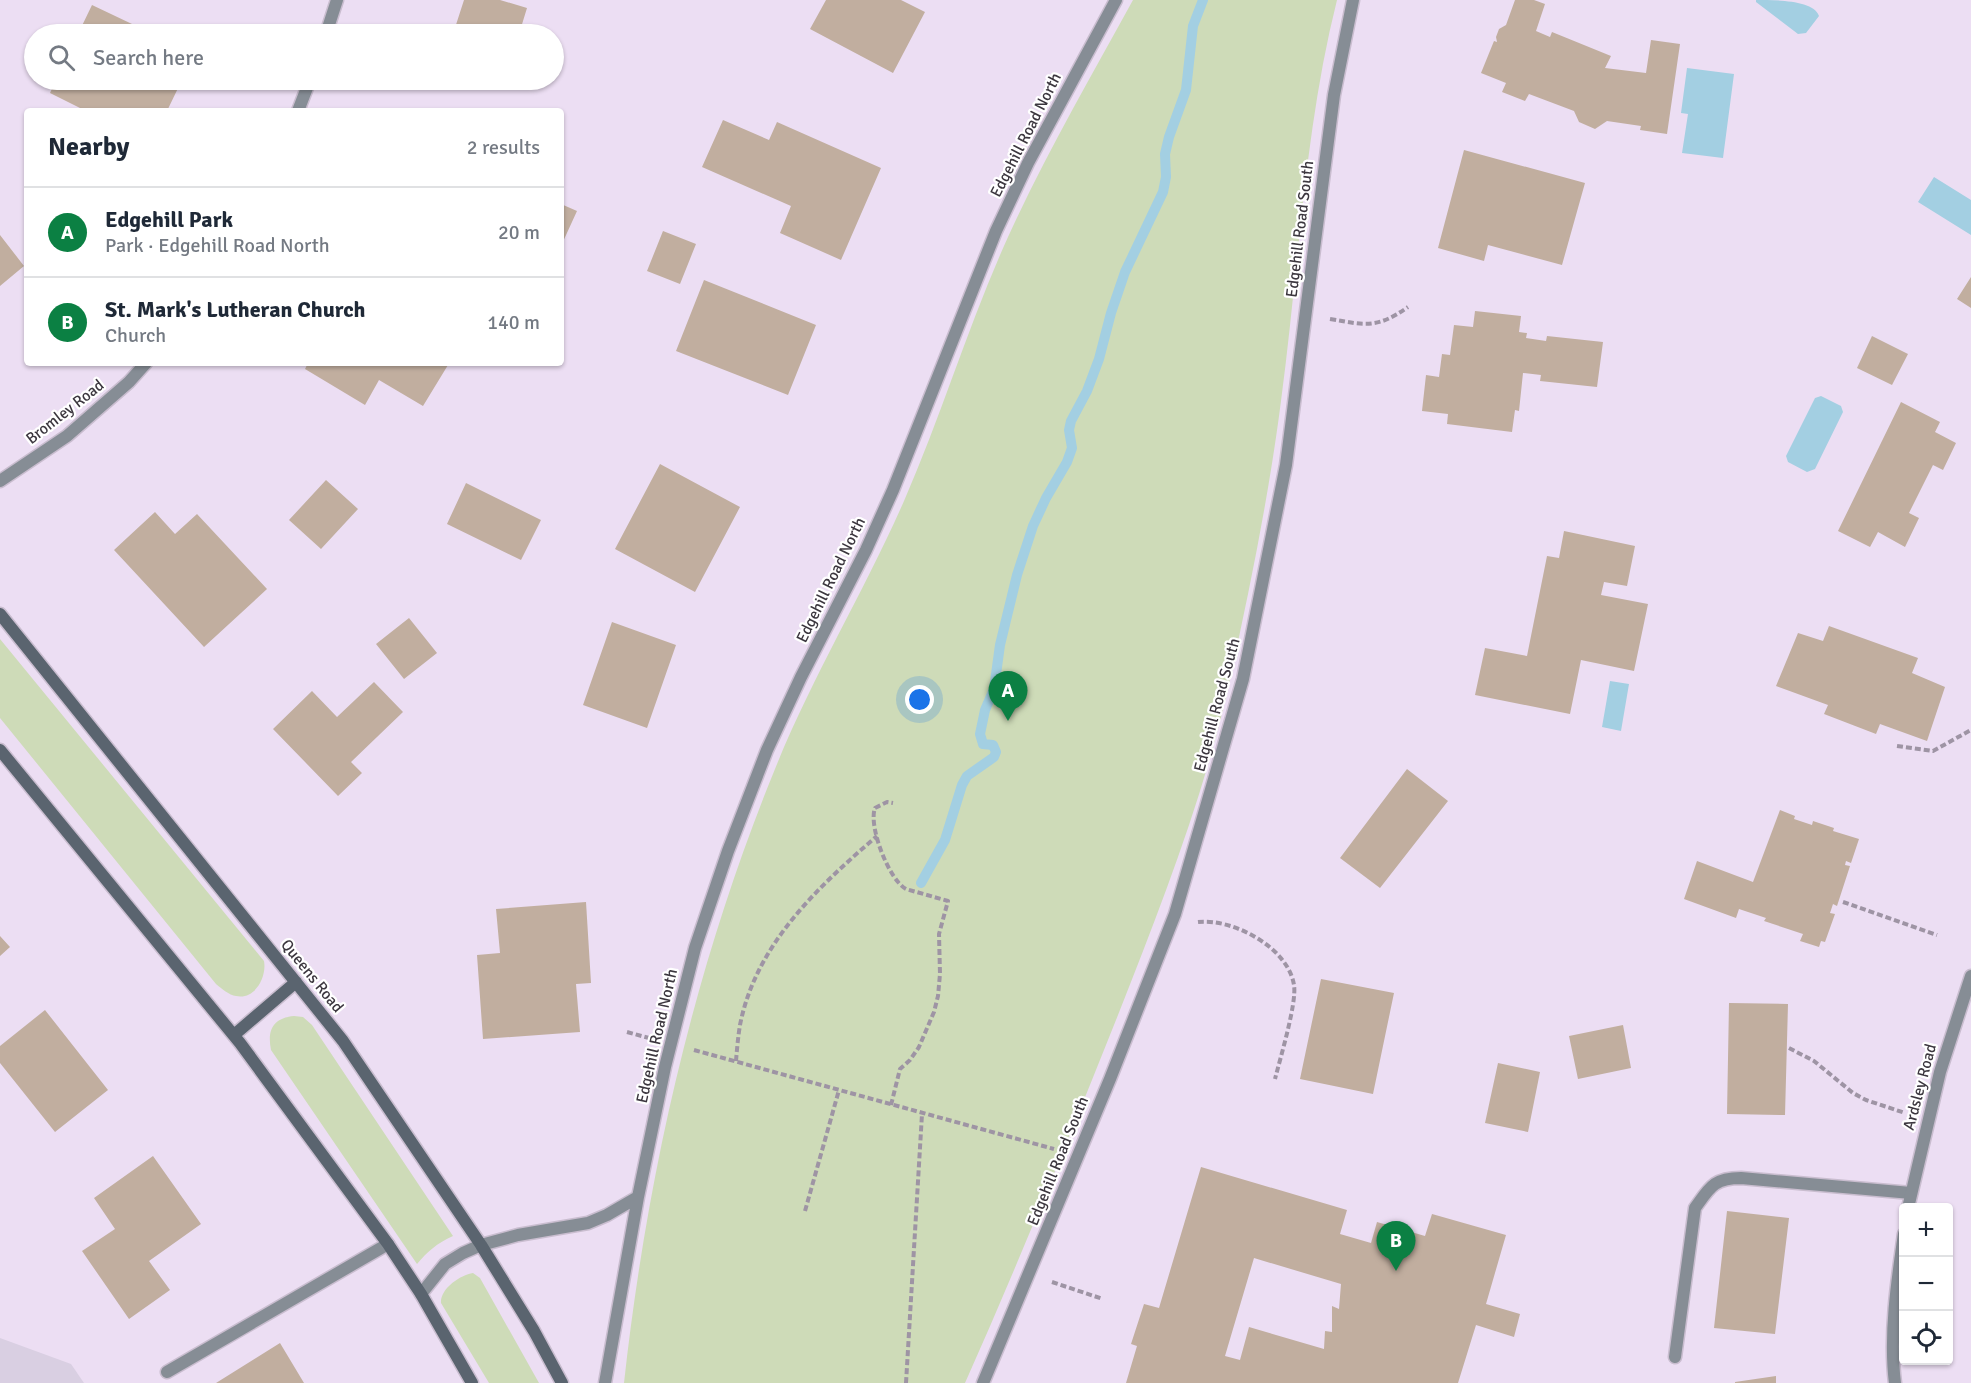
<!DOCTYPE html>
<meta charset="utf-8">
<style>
:root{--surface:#fff;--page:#f6f6f7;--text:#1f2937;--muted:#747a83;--line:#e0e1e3;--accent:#0b8043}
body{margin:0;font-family:Signika,sans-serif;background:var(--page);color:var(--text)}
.controls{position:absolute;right:18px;bottom:18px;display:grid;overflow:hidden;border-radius:6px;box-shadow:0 2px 4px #0004}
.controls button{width:54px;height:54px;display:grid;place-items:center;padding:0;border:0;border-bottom:2px solid var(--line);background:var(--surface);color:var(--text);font:30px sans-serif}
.you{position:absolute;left:920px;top:700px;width:21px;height:21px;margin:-15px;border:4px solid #fff;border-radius:50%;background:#1a73e8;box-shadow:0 0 0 9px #1a73e833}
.badge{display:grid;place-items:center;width:39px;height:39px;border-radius:50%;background:var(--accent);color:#fff;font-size:20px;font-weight:700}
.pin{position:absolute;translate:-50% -50px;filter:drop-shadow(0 2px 3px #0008)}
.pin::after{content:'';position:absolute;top:32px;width:21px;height:18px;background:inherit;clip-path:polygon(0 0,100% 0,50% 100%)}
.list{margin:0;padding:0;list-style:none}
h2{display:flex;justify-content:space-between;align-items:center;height:78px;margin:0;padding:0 24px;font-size:26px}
h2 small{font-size:20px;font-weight:400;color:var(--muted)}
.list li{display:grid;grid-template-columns:39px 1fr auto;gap:18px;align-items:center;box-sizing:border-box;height:90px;padding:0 24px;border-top:2px solid var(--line)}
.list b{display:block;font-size:22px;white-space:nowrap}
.list p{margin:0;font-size:20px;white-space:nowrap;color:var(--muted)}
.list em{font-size:20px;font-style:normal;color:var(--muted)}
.icon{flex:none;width:33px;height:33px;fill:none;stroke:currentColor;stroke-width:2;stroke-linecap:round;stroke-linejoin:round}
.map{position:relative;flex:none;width:1971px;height:1383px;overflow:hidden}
.search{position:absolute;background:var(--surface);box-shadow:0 2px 4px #0004;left:24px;top:24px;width:540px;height:66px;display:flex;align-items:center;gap:15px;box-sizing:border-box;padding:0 21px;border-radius:33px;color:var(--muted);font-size:22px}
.panel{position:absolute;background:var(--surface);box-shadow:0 2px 4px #0004;left:24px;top:108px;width:540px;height:258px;border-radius:6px}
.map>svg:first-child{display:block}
.commercial{fill:#d9cfe2}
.green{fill:#cedbb8}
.water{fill:#a3cfe2}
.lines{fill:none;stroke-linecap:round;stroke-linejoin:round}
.stream{stroke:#a3cfe2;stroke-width:10}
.building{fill:#c1ae9f;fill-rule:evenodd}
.service-casing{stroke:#c9bdcf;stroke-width:15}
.minor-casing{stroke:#c9bdcf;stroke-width:15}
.secondary-casing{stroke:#c9bdcf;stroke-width:15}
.path{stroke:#9e94a4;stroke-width:4;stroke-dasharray:6 3;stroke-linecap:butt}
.service{stroke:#868d95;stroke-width:12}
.minor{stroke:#868d95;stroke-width:12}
.secondary{stroke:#5a646f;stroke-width:12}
.labels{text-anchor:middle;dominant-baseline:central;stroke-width:4.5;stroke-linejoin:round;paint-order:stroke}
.street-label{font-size:16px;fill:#3c373f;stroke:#fff}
</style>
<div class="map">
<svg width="1971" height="1383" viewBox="0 0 1971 1383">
<rect width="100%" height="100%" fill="#ecdef3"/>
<path class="commercial" d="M 0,1338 L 71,1364 L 84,1383 L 0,1383 Z"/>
<path class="green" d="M 1133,0 L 1337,0 C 1304,131 1299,267 1281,401 C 1269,495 1250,587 1230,679 C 1205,794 1161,906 1118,1015 C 1069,1138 1019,1262 965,1383 L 624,1383 C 647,1174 695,964 775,769 C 812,677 864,592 904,501 C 942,414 969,323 1008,237 C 1045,156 1090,78 1133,0 Z
M 0,639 L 264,961 C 267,977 255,1000 236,996 C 229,995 222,989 216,984 L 0,718 Z
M 294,1016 L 303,1017 L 312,1025 L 453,1236 C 437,1243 427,1252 417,1264 L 271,1050 C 267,1030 273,1018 294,1016 Z
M 473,1273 L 480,1278 L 539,1383 L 489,1383 L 441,1303 C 440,1289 460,1275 473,1273 Z"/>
<path class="water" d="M 1756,0 C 1775,0 1814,0 1819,16 L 1806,33 L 1798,34 L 1756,2 Z
M 1687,68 L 1734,74 L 1723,158 L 1682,153 L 1688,114 L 1681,113 Z
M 1934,177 L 1971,200 L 1971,235 L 1918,202 Z
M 1821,396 L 1841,406 L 1843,412 L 1815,469 L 1807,472 L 1788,462 L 1786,456 L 1815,398 Z
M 1610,681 L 1629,684 L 1621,731 L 1602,727 Z"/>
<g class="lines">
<path class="stream" d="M 921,883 L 945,840 L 962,785 L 967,776 L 994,757 L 996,752 L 993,745 L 983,744 L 980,734 L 985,710 L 994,689 L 1000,645 L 1017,575 L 1033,526 L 1046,498 L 1067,462 L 1072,448 L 1069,430 L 1071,421 L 1087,391 L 1099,359 L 1111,313 L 1125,272 L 1163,192 L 1166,177 L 1165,154 L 1169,137 L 1186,90 L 1193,26 L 1203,0"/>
</g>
<path class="building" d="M 464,0 L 500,0 L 527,8 L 519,34 L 453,34 Z
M 826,0 L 901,0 L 925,12 L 893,73 L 810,29 Z
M 1515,0 L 1534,0 L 1545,4 L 1536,31 L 1550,37 L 1552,32 L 1611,56 L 1605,68 L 1646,73 L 1651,40 L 1680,44 L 1667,134 L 1640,130 L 1641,126 L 1607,121 L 1595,129 L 1579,122 L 1574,111 L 1529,94 L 1525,101 L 1502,92 L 1506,83 L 1481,73 L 1494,41 L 1497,42 L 1496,37 L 1499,29 L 1506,25 Z
M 92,5 L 132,24 L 127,34 L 78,34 Z
M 56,80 L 170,80 L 180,84 L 167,111 L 79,111 L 80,108 L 50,93 Z
M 477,80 L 498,80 L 496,86 Z
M 723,120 L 769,140 L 777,122 L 881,168 L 841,260 L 780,233 L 791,206 L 702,167 Z
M 1464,150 L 1585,183 L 1562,265 L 1488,245 L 1484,261 L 1438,248 Z
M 561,204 L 577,211 L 561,246 Z
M 663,231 L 696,244 L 680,284 L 647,271 Z
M 0,235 L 24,266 L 0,286 Z
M 1971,277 L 1971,308 L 1957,299 Z
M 704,280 L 816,325 L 788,395 L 676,351 Z
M 1475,311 L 1521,316 L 1519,332 L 1527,333 L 1526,338 L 1546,341 L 1547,336 L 1603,342 L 1597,387 L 1540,381 L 1541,375 L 1523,373 L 1519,411 L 1515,410 L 1512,432 L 1447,424 L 1448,414 L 1422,411 L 1426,375 L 1439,377 L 1442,354 L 1450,355 L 1454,325 L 1473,327 Z
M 1872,336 L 1908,354 L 1892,385 L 1857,368 Z
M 308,363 L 445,363 L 448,365 L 423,406 L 379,380 L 365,405 L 305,369 Z
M 1901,402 L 1940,422 L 1935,432 L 1956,443 L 1943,470 L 1933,465 L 1909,513 L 1919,518 L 1905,547 L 1878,532 L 1870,547 L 1838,531 Z
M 660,464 L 740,507 L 695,592 L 615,549 Z
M 326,480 L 358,509 L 321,549 L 289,520 Z
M 466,483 L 541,520 L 521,560 L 447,524 Z
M 155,512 L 175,534 L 197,514 L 267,589 L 204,647 L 114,550 Z
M 1564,531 L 1635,546 L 1627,586 L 1604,582 L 1601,595 L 1648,604 L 1634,671 L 1581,660 L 1570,714 L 1475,695 L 1485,648 L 1527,656 L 1547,556 L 1559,558 Z
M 409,618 L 437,653 L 404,679 L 376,644 Z
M 612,622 L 676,645 L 647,728 L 583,705 Z
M 1829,626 L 1918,658 L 1912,673 L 1945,687 L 1927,741 L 1880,724 L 1876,734 L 1824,714 L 1828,705 L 1776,686 L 1798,633 L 1823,641 Z
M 374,682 L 403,712 L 351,762 L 362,773 L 338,796 L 273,729 L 312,691 L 337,717 Z
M 1407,769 L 1448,801 L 1380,888 L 1340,858 Z
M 1780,810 L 1795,816 L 1794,819 L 1812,825 L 1813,821 L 1834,828 L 1833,831 L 1859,839 L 1851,863 L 1846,861 L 1845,865 L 1850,866 L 1837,906 L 1833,904 L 1830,913 L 1835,914 L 1825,942 L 1821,941 L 1819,947 L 1800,941 L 1803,934 L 1764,921 L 1766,918 L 1739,909 L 1736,918 L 1684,899 L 1697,861 L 1753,882 Z
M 586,902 L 591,983 L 576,984 L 580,1032 L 483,1039 L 477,955 L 500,953 L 496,909 Z
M 0,936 L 10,947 L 0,956 Z
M 1321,979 L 1394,993 L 1373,1094 L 1300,1079 Z
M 1729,1003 L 1788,1004 L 1785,1115 L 1727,1114 Z
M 45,1010 L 108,1090 L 55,1132 L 0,1063 L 0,1046 Z
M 1623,1025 L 1631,1068 L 1578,1079 L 1569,1036 Z
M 1498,1063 L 1540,1072 L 1528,1132 L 1485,1123 Z
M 153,1156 L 201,1224 L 149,1261 L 170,1290 L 129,1319 L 82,1251 L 115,1229 L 94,1198 Z
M 1201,1167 L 1347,1210 L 1340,1234 L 1371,1243 L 1377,1222 L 1425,1236 L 1432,1214 L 1506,1235 L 1486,1304 L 1520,1314 L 1514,1337 L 1476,1325 L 1458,1383 L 1126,1383 L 1137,1346 L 1131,1344 L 1144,1304 L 1159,1308 ZM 1254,1258 L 1341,1284 L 1339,1309 L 1332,1306 L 1332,1332 L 1325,1331 L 1324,1349 L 1249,1327 L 1240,1360 L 1225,1356 Z
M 1727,1211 L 1789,1218 L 1775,1334 L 1714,1328 Z
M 280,1343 L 304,1383 L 216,1383 Z
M 1776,1376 L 1776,1383 L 1735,1383 L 1735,1382 Z"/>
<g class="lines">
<defs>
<path id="service" d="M 1675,1357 L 1695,1208 C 1710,1187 1714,1178 1741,1178 L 1911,1193
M 167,1372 L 388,1244"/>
<path id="minor" d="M 326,34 L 337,0
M 298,111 L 310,80
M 0,481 L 67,436 L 129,382 L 146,363
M 1908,1208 L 1940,1072 L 1971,976
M 421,1294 L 445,1264 L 463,1253 L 481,1245 L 518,1235 L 588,1223 L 607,1215 L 638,1197
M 605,1383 L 638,1197 L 665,1067 L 695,948 L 728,851 L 767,750 L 801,677 L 866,550 L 893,490 L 996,231 L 1028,163 L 1116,0
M 983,1383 L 1110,1079 L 1175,914 L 1243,679 L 1286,465 L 1334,95 L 1353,0
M 1895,1383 C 1889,1336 1897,1281 1904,1234"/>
<path id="secondary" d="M 0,614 L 343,1041 L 481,1245 L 534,1331 L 562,1383
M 0,750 L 240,1043 L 388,1244 L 421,1294 L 472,1383
M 234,1035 L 296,982"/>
</defs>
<use href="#service" class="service-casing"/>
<use href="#minor" class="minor-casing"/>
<use href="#secondary" class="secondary-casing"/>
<path class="path" d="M 1330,319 C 1365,325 1377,329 1408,307
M 1897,746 L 1933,751 L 1971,730
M 1843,902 L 1937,935
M 1198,922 C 1232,918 1288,947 1294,985 C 1297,1003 1280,1059 1275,1079
M 627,1032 L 649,1038
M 1789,1048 L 1814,1061 L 1853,1093 L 1866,1100 L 1905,1113
M 694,1050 L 1054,1149
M 736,1061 C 737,1049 738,1037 740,1025 C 756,944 818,887 877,836
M 891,1105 L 900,1069 L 910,1060 L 919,1047 L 934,1012 L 938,996 L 940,974 L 939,934 L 948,901 L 906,889 C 889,880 868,826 875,808 L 887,802 L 893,803
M 805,1211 L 839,1090
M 1052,1282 L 1103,1299
M 906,1383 L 922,1114"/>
<use href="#service" class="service"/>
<use href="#minor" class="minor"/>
<use href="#secondary" class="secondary"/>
</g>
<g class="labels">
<g class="street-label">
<text transform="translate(1026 135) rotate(-63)">Edgehill Road North</text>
<text transform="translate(1300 229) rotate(-83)">Edgehill Road South</text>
<text transform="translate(65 412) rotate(-38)">Bromley Road</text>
<text transform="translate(831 580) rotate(-64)">Edgehill Road North</text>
<text transform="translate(1217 705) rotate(-75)">Edgehill Road South</text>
<text transform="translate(312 976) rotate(51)">Queens Road</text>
<text transform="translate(657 1036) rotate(-77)">Edgehill Road North</text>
<text transform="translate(1920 1087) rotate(-75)">Ardsley Road</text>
<text transform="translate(1058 1161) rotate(-68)">Edgehill Road South</text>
</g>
</g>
</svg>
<div class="controls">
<button>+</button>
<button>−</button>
<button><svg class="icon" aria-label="locate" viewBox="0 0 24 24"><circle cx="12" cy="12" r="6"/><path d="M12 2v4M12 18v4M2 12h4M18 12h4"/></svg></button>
</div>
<div class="you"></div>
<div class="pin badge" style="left:1008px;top:721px">A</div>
<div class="pin badge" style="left:1396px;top:1271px">B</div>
<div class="search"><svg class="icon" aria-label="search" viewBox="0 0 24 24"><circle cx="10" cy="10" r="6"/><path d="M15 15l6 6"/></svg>Search here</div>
<section class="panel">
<h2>Nearby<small>2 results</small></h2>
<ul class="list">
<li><span class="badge">A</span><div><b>Edgehill Park</b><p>Park · Edgehill Road North</p></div><em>20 m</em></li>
<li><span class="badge">B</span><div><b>St. Mark's Lutheran Church</b><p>Church</p></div><em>140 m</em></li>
</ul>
</section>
</div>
